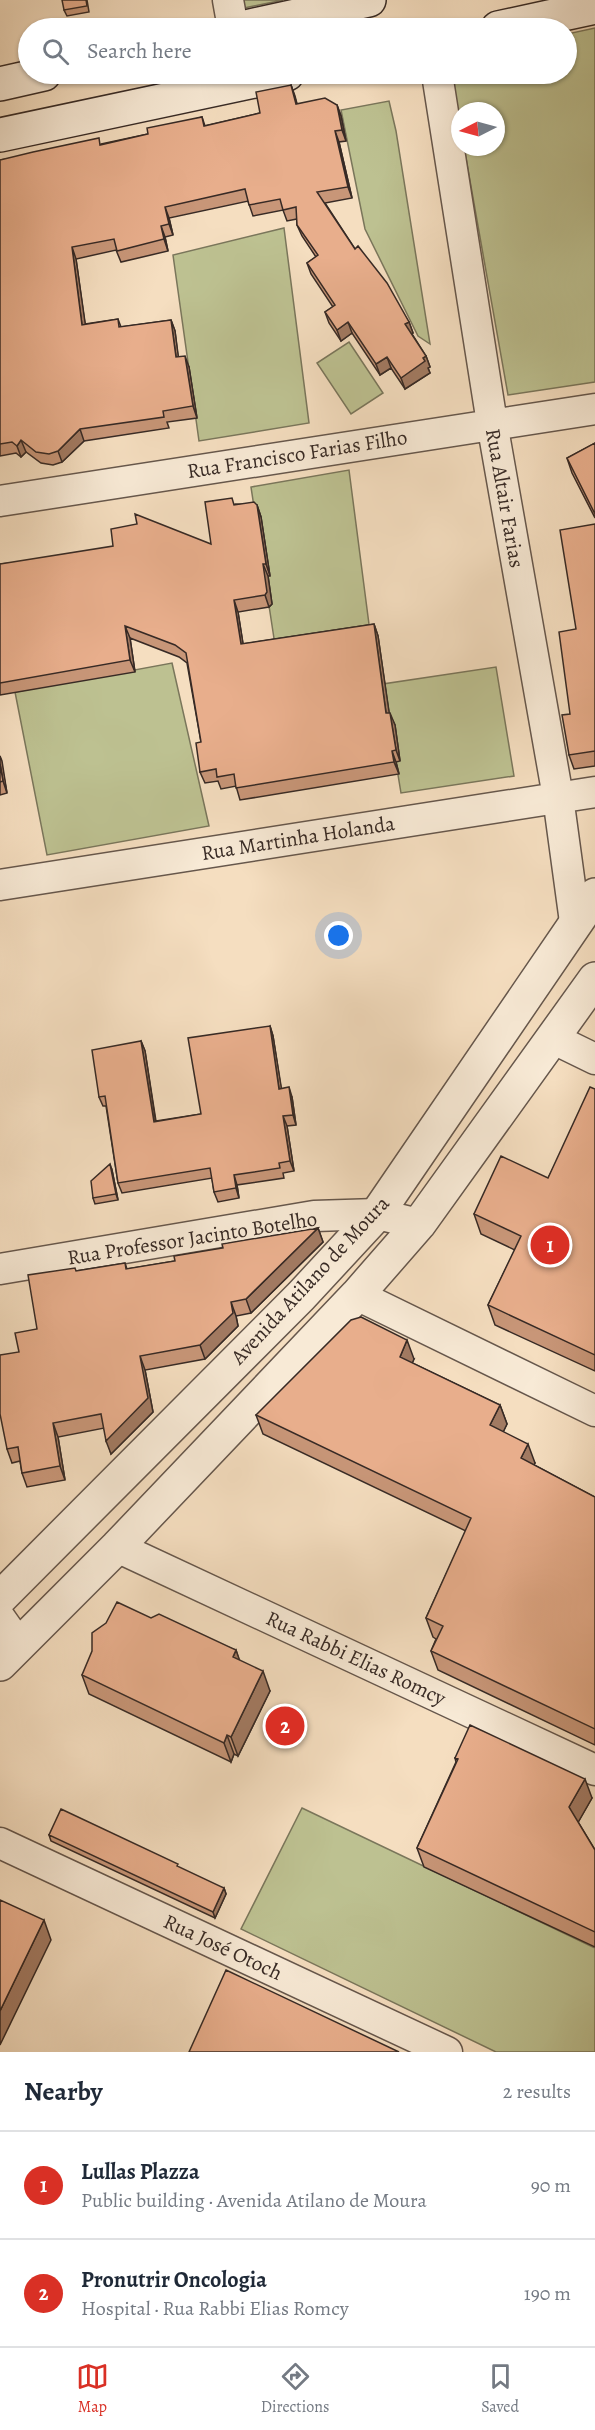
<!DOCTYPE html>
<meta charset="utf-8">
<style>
:root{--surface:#fff;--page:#f6f6f7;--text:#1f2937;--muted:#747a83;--line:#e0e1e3;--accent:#d93025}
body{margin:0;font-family:Alegreya,serif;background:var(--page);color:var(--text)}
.compass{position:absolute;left:451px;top:102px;width:54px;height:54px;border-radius:50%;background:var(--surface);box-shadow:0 2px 4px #0004;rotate:264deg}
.you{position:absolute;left:339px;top:936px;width:21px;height:21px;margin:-15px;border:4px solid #fff;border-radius:50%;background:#1a73e8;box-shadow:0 0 0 9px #1a73e833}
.badge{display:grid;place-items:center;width:39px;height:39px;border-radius:50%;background:var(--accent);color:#fff;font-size:20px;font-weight:700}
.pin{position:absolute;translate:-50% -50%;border:3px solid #fff;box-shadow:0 2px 6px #0006}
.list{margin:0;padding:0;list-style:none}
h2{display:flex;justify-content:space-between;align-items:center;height:78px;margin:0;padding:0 24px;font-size:26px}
h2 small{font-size:20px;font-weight:400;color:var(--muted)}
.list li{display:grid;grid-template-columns:39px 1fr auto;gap:18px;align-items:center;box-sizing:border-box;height:108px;padding:0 24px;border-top:2px solid var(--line)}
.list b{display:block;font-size:22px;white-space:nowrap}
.list p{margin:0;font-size:20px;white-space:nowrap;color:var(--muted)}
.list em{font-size:20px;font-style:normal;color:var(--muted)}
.icon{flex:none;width:33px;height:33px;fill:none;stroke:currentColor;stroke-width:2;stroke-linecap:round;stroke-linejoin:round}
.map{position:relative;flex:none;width:595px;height:2052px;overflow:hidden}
.search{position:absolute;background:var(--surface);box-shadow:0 2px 4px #0004;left:18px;right:18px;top:18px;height:66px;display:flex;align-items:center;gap:15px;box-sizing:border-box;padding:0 21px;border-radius:33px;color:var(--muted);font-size:22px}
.sheet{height:294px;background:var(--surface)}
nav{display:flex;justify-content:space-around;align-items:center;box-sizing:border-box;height:84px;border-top:2px solid var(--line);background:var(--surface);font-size:16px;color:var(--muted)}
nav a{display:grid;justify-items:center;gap:3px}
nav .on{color:var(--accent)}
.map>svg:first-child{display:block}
.green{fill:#bdc191;stroke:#7a765b;stroke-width:1.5}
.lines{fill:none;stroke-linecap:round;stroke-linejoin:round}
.minor-casing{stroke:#66574c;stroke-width:33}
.tertiary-casing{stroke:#66574c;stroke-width:36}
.secondary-casing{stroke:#372a25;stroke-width:36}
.minor{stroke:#f8ead6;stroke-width:30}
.tertiary{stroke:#f8ead6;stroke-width:33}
.secondary{stroke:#f8ead6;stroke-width:33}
.wall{fill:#c89678;stroke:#372a25;stroke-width:1.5}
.shaded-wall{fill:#a27a62;stroke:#372a25;stroke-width:1.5}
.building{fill:#e8ae8c;stroke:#372a25;stroke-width:1.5}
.labels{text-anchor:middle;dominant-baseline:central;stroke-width:4.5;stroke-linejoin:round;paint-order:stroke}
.street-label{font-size:21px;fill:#372a25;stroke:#f8ead6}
</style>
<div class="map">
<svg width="595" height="2052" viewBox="0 0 595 2052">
<rect width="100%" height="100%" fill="#f5dec0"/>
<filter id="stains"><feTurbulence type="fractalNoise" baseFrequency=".00333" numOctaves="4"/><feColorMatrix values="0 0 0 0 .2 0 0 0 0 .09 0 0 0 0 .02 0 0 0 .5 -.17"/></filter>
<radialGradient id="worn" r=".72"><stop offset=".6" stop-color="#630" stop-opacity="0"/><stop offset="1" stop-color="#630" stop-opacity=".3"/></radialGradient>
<path class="green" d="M 243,0 L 283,0 L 244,8 Z
M 595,28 L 595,382 L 508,395 L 464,147 L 496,147 L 496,111 L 460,111 L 460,123 L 451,74 L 566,74 L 567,34 Z
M 389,101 L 396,131 L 430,344 L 418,336 L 365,229 L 341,110 Z
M 284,228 L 309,423 L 199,441 L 173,255 Z
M 349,342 L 383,393 L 351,414 L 317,363 Z
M 349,470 L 370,632 L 275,645 L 251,487 Z
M 172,663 L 209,826 L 47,855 L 15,692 Z
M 496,667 L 514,776 L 401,793 L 383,684 Z
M 302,1808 L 595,1948 L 595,2052 L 496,2052 L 241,1929 Z"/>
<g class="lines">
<defs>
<path id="minor" d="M 228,0 L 233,28
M 437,74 L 492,423 L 558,797 L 575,922
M 0,501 L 595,409
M 0,885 L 595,792
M 554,1039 L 595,1059
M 0,1269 L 314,1216 L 377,1214 L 419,1224
M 357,1295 L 595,1411
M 117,1547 L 595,1770
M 0,1618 L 19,1645
M 0,1843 L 447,2052"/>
<path id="tertiary" d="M 0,1598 L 301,1296 L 377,1214 L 595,895
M 0,1664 L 117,1547 L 357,1295 L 419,1224 L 595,979"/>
<path id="secondary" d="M 241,28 L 369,0
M 498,28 L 595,7
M 0,84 L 44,74
M 0,135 L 287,74"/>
</defs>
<use href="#minor" class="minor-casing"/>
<use href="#tertiary" class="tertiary-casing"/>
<use href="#secondary" class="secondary-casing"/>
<use href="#minor" class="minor"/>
<use href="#tertiary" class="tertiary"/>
<use href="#secondary" class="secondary"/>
</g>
<path class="wall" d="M 87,0 L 89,12 L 67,16 L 64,10 Z
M 291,85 L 297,104 L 337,105 L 341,116 L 346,141 L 339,142 L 352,198 L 325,203 L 355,249 L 409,322 L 413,333 L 412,334 L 426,356 L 430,367 L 428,368 L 430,373 L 405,389 L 391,368 L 380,375 L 352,333 L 341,341 L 329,323 L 325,312 L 333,307 L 311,274 L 307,263 L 316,257 L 302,236 L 297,225 L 297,219 L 287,221 L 283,210 L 253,216 L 248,201 L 169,218 L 173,235 L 165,237 L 168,251 L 121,262 L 116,250 L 76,259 L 85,324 L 118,319 L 121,327 L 171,320 L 175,331 L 178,357 L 189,367 L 197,418 L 167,422 L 169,428 L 84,441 L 62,462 L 53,465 L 41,463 L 26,452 L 21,457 L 16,453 L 0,456 L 0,160 L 101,144 L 148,134 L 202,117 L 205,126 L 260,113 Z
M 595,443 L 595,518 L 572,473 L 567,458 Z
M 235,504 L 257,505 L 261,517 L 270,576 L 268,576 L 272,604 L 269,607 L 238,612 L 243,644 L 374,624 L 378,636 L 389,713 L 395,725 L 400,761 L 396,762 L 399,774 L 240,800 L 236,786 L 221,789 L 218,781 L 205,783 L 200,772 L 201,742 L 187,663 L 179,657 L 130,638 L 135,672 L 0,695 L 0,564 L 211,544 Z
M 595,524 L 595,766 L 574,769 L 569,755 L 570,714 L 576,629 Z
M 0,756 L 7,793 L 0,795 Z
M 270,1026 L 273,1036 L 281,1088 L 292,1097 L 296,1125 L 287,1126 L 294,1171 L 283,1173 L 284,1178 L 237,1185 L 239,1198 L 218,1202 L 214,1192 L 212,1178 L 122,1193 L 118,1183 L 106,1106 L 103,1106 L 99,1097 L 141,1041 L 145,1051 L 156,1121 L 201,1114 Z
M 595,1089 L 595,1371 L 495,1325 L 488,1305 L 515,1250 L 481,1234 L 474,1214 L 548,1178 Z
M 112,1170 L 118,1200 L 95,1204 L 93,1198 Z
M 318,1228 L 323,1242 L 251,1313 L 236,1316 L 238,1326 L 205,1359 L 145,1370 L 153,1412 L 111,1454 L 104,1428 L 58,1437 L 65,1480 L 27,1487 L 22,1473 L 20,1461 L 12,1463 L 7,1449 L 19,1352 L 37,1329 L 76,1271 L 125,1263 L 127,1269 L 175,1261 L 223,1248 Z
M 414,1359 L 412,1363 L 500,1405 L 507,1424 L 503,1432 L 535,1463 L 534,1465 L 595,1497 L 595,1745 L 438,1670 L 431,1651 L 436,1639 L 433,1637 L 426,1618 L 466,1531 L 263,1434 L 256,1415 Z
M 151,1618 L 236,1650 L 239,1660 L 270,1691 L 238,1756 L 234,1754 L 231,1762 L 89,1694 L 82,1675 Z
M 455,1758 L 592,1798 L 578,1822 L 595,1850 L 595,1947 L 424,1867 L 417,1848 L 456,1762 Z
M 49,1835 L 224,1888 L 226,1894 L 215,1918 L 51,1841 Z"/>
<path class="shaded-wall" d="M 291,85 L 295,96 L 300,116 L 296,104 Z
M 337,105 L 341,116 L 346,141 L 342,130 Z
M 335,131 L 339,142 L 352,198 L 348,187 Z
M 165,207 L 169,218 L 173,235 L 169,224 Z
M 161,226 L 165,237 L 168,251 L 164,239 Z
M 72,247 L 76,259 L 87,336 L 82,325 Z
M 171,320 L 175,331 L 180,369 L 176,357 Z
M 348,322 L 352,333 L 341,341 L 337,330 Z
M 409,322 L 413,333 L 409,335 L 405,324 Z
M 185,356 L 189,367 L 197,418 L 193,406 Z
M 426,356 L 430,367 L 428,368 L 430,373 L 405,389 L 401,378 Z
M 387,357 L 391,368 L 380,375 L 376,364 Z
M 80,429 L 84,441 L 62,462 L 58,451 Z
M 21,440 L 26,452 L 21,457 L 17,446 Z
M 257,505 L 261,517 L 270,576 L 266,564 Z
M 263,564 L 268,576 L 272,604 L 269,607 L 265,595 Z
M 234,600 L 238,612 L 245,656 L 241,644 Z
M 374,624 L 378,636 L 391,725 L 386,713 Z
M 125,626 L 130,638 L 135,672 L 130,660 Z
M 390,713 L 395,725 L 400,761 L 396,750 Z
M 392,751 L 396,762 L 399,774 L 394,762 Z
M 0,756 L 2,761 L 7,793 L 3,781 L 0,764 Z
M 270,1026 L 273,1036 L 283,1098 L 279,1089 Z
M 141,1041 L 145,1051 L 157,1131 L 154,1122 Z
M 289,1087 L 292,1097 L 296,1125 L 293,1115 Z
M 283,1116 L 287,1126 L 294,1171 L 290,1161 Z
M 110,1164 L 112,1170 L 118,1200 L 116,1194 Z
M 234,1175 L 237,1185 L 239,1198 L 236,1188 Z
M 318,1228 L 323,1242 L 251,1313 L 246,1299 Z
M 231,1302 L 236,1316 L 238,1326 L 205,1359 L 200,1345 Z
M 407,1340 L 414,1359 L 407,1376 L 400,1357 Z
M 140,1356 L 145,1370 L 153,1412 L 111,1454 L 106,1441 Z
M 500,1405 L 507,1424 L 497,1445 L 490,1425 Z
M 53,1423 L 58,1437 L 65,1480 L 60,1466 Z
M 528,1444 L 535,1463 L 528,1478 L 521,1458 Z
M 236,1650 L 243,1670 L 233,1657 Z
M 263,1671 L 270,1691 L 238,1756 L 231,1737 Z
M 227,1735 L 234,1754 L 231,1762 L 224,1743 Z
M 585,1779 L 592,1798 L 576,1826 L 569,1807 Z
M 224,1888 L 226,1894 L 215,1918 L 213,1912 Z
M 44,1920 L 51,1940 L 0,2045 L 0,2011 Z"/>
<path class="building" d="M 62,0 L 86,0 L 87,6 L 64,10 Z
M 291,85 L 296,104 L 325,98 L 337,105 L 342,130 L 335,131 L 348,187 L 317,192 L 355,249 L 358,246 L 387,283 L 409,322 L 405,324 L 426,356 L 423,358 L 425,361 L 401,378 L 387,357 L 376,364 L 348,322 L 337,330 L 325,312 L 335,305 L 307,263 L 318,255 L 297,225 L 296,207 L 283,210 L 280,199 L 249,205 L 245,189 L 165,207 L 169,224 L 161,226 L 164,239 L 117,251 L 114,239 L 72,247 L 82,325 L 118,319 L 119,327 L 171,320 L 176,357 L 185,356 L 193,406 L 163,411 L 164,417 L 80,429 L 58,451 L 49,454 L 36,452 L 21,440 L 17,446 L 12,442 L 0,444 L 0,160 L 33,152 L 99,138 L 100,145 L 148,134 L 147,128 L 202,117 L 204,126 L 260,113 L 256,92 Z
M 595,443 L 595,514 L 567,458 Z
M 232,498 L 234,505 L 254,502 L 257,505 L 266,564 L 263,564 L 267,592 L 265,595 L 234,600 L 241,644 L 374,624 L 386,713 L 390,713 L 396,750 L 392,751 L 394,762 L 236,788 L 234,774 L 217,777 L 216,769 L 200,772 L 196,743 L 201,742 L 186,653 L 175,645 L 125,626 L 130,660 L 0,683 L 0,564 L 113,546 L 111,529 L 137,524 L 135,514 L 211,544 L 205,502 Z
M 595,524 L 595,751 L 569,755 L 562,715 L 570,714 L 559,632 L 576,629 L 560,530 Z
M 0,764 L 3,781 L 0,782 Z
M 270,1026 L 279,1089 L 289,1087 L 293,1115 L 283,1116 L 290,1161 L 279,1163 L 280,1168 L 234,1175 L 236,1188 L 214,1192 L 210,1168 L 118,1183 L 105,1096 L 99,1097 L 92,1050 L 141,1041 L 154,1122 L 201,1114 L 188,1038 Z
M 590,1087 L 595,1089 L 595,1355 L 488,1305 L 521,1236 L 474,1214 L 501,1156 L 548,1178 Z
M 110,1164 L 116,1194 L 93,1198 L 91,1181 Z
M 318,1228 L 246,1299 L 231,1302 L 233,1313 L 200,1345 L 140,1356 L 148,1398 L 106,1441 L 101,1414 L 53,1423 L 60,1466 L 22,1473 L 18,1447 L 7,1449 L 0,1414 L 0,1355 L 19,1352 L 15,1333 L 37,1329 L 28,1275 L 75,1268 L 76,1271 L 125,1263 L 126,1269 L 175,1261 L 174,1256 L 223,1248 L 222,1244 Z
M 361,1317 L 407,1340 L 400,1357 L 500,1405 L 490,1425 L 528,1444 L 521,1458 L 595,1497 L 595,1729 L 431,1651 L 443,1626 L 426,1618 L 471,1518 L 256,1415 L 351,1320 Z
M 117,1602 L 151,1618 L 159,1614 L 236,1650 L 233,1657 L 263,1671 L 231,1737 L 227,1735 L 224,1743 L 82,1675 L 92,1651 L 92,1633 L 106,1623 Z
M 470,1725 L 585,1779 L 569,1807 L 595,1850 L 595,1932 L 417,1848 L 458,1759 L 455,1758 Z
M 61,1809 L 178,1864 L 177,1866 L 224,1888 L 213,1912 L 49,1835 Z
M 0,1900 L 44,1920 L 0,2011 Z
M 226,1970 L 399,2052 L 189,2052 Z"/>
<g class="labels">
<g class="street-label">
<text transform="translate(297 454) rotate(-9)">Rua Francisco Farias Filho</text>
<text transform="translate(505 498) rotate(80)">Rua Altair Farias</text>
<text transform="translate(298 838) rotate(-9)">Rua Martinha Holanda</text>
<text transform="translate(192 1238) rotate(-9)">Rua Professor Jacinto Botelho</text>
<text transform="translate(310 1280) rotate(-47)">Avenida Atilano de Moura</text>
<text transform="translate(356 1658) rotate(25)">Rua Rabbi Elias Romcy</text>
<text transform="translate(223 1947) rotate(25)">Rua José Otoch</text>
</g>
</g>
<rect width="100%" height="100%" filter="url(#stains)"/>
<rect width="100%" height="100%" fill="url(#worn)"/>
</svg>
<svg class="compass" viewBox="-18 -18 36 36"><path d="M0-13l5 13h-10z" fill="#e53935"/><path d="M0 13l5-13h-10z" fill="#747a83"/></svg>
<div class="you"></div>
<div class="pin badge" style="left:550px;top:1245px">1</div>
<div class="pin badge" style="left:285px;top:1726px">2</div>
<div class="search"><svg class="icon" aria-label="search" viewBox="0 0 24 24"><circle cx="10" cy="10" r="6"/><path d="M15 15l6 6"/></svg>Search here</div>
</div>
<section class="sheet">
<h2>Nearby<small>2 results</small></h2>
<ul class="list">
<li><span class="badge">1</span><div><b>Lullas Plazza</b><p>Public building · Avenida Atilano de Moura</p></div><em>90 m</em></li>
<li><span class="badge">2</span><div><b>Pronutrir Oncologia</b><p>Hospital · Rua Rabbi Elias Romcy</p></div><em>190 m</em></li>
</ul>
</section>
<nav>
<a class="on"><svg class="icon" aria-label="map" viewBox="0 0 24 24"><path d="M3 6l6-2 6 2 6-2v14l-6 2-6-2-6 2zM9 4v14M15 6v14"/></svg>Map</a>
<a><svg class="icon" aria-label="directions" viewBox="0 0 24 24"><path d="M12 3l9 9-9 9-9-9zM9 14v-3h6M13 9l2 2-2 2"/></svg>Directions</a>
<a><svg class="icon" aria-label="saved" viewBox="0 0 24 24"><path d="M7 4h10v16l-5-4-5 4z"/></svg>Saved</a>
</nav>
